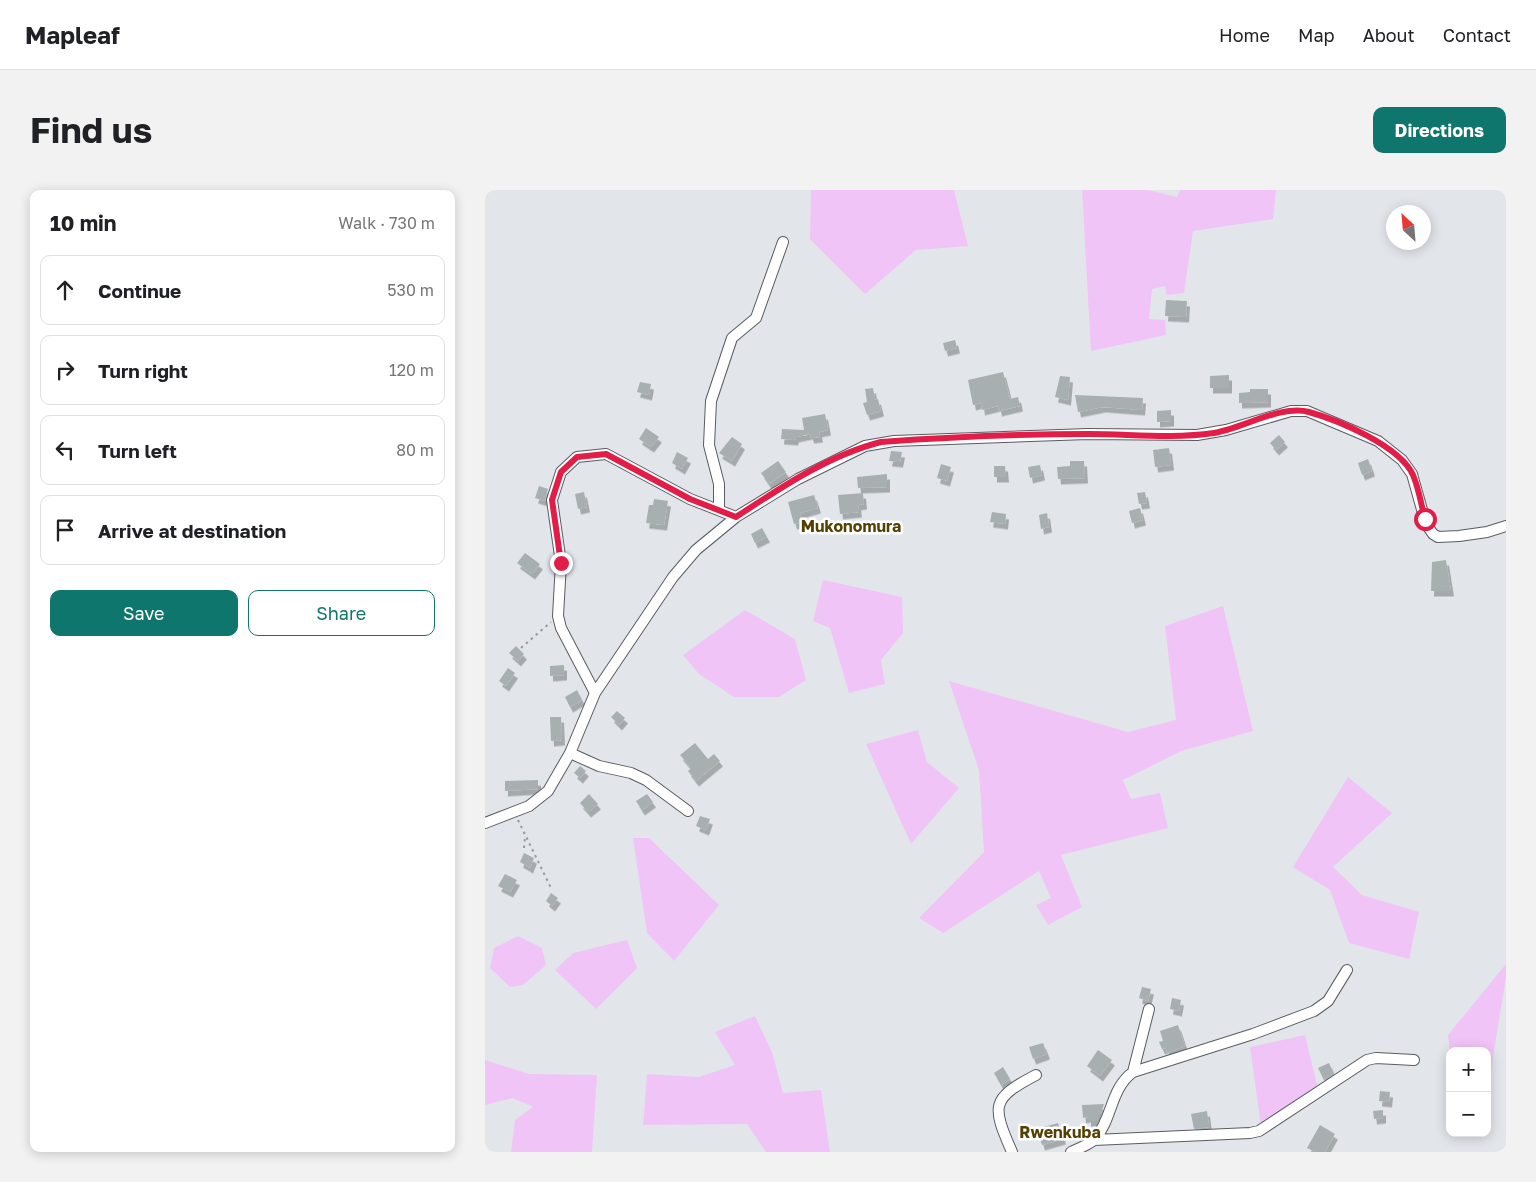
<!DOCTYPE html>
<meta charset="utf-8">
<style>
:root{--surface:#fff;--page:#f2f2f2;--text:#202124;--muted:#757577;--line:#e0e0e0;--accent:#0f766e}
body{margin:0;font-family:"Golos Text",sans-serif;background:var(--page);color:var(--text)}
.controls{position:absolute;right:15px;bottom:15px;display:grid;overflow:hidden;border-radius:10px;box-shadow:0 2px 12px #0003}
.controls button{width:45px;height:45px;display:grid;place-items:center;padding:0;border:0;border-bottom:1px solid var(--line);background:var(--surface);color:var(--text);font:25px sans-serif}
.compass{position:absolute;left:901px;top:15px;width:45px;height:45px;border-radius:50%;background:var(--surface);box-shadow:0 2px 12px #0003;rotate:334deg}
.stop{position:absolute;width:15px;height:15px;margin:-11px;border:4px solid #e11d48;border-radius:50%;background:#fff}
.stop.end{background:#e11d48;border-color:#fff;box-shadow:0 1px 5px #0008}
.list{margin:0;padding:0;list-style:none}
h2{display:flex;justify-content:space-between;align-items:center;height:65px;margin:0;padding:0 20px;font-size:21px}
h2 small{font-size:16px;font-weight:400;color:var(--muted)}
.list li{display:grid;grid-template-columns:32px 1fr auto;gap:15px;align-items:center;box-sizing:border-box;height:70px;margin:0 10px 10px;padding:0 10px;border:1px solid var(--line);border-radius:10px}
.list b{display:block;font-size:19px;white-space:nowrap}
.list em{font-size:16px;font-style:normal;color:var(--muted)}
.actions{display:flex;gap:10px;padding:15px 20px}
.actions a{flex:1;padding:11px 0;border:1px solid var(--accent);border-radius:10px;text-align:center;font-size:18px;color:var(--accent)}
.actions .main{background:var(--accent);color:#fff}
.icon{flex:none;width:28px;height:28px;fill:none;stroke:currentColor;stroke-width:2;stroke-linecap:round;stroke-linejoin:round}
.map{position:relative;flex:none;width:1021px;height:962px;overflow:hidden;border-radius:10px}
header{display:flex;align-items:center;gap:30px;box-sizing:border-box;height:70px;padding:0 25px;background:var(--surface);border-bottom:1px solid var(--line)}
header strong{font-size:24px}
nav{display:flex;gap:28px;margin-inline-start:auto;font-size:18px}
.intro{display:flex;align-items:center;justify-content:space-between;box-sizing:border-box;height:120px;padding:0 30px}
h1{margin:0;font-size:35px}
.button{padding:12px 22px;border-radius:10px;background:var(--accent);color:#fff;font-size:18px;font-weight:700}
main{display:flex;gap:30px;padding:0 30px}
aside{flex:1;background:var(--surface);border-radius:10px;box-shadow:0 2px 12px #0003}
.map>svg:first-child{display:block}
.green{fill:#f1c4f8}
.building{fill:#a8afb1;filter:url(#shadow)}
.lines{fill:none;stroke-linecap:round;stroke-linejoin:round}
.minor-casing{stroke:#595c61;stroke-width:12}
.path{stroke:#979a9d;stroke-width:2;stroke-dasharray:2.5 4;stroke-linecap:butt}
.minor{stroke:#fff;stroke-width:10}
.route{stroke:#e11d48;stroke-width:6}
.labels{text-anchor:middle;dominant-baseline:central;stroke-width:5;stroke-linejoin:round;paint-order:stroke}
.quarter-label{font-size:16px;font-weight:bold;fill:#544000;stroke:#fff}
</style>
<header>
<strong>Mapleaf</strong>
<nav><a>Home</a><a>Map</a><a>About</a><a>Contact</a></nav>
</header>
<div class="intro"><h1>Find us</h1><a class="button">Directions</a></div>
<main>
<aside>
<h2>10 min<small>Walk · 730 m</small></h2>
<ul class="list">
<li><svg class="icon" aria-label="ahead" viewBox="0 0 24 24"><path d="M12 20V5M6 11l6-6 6 6"/></svg><div><b>Continue</b></div><em>530 m</em></li>
<li><svg class="icon" aria-label="right" viewBox="0 0 24 24"><path d="M7 20v-9h11M14 6l5 5-5 5"/></svg><div><b>Turn right</b></div><em>120 m</em></li>
<li><svg class="icon" aria-label="left" viewBox="0 0 24 24"><path d="M17 20v-9H6M10 6l-5 5 5 5"/></svg><div><b>Turn left</b></div><em>80 m</em></li>
<li><svg class="icon" aria-label="arrive" viewBox="0 0 24 24"><path d="M6 21V4h12l-3 4 3 4H6"/></svg><div><b>Arrive at destination</b></div></li>
</ul>
<div class="actions"><a class="main">Save</a><a>Share</a></div>
</aside>
<div class="map">
<svg width="1021" height="962" viewBox="0 0 1021 962">
<defs>
<filter id="shadow"><feDropShadow dx="3" dy="5.5" stdDeviation="0" flood-color="#0004"/></filter>
</defs>
<rect width="100%" height="100%" fill="#e2e6eb"/>
<path class="green" d="M 326,0 L 469,0 L 483,56 L 431,60 L 380,104 L 325,49 Z
M 597,0 L 663,0 L 692,7 L 695,0 L 791,0 L 788,29 L 708,41 L 699,103 L 682,105 L 680,96 L 667,99 L 664,129 L 680,130 L 681,145 L 606,161 Z
M 338,390 L 417,407 L 418,443 L 396,470 L 400,494 L 364,503 L 345,438 L 328,431 Z
M 738,416 L 768,541 L 696,561 L 638,590 L 646,609 L 675,603 L 683,638 L 576,665 L 597,717 L 563,735 L 551,715 L 566,708 L 554,681 L 458,743 L 434,728 L 499,662 L 494,580 L 464,491 L 643,542 L 691,530 L 680,436 Z
M 260,420 L 310,449 L 321,490 L 294,507 L 249,507 L 214,484 L 198,465 Z
M 433,540 L 442,572 L 474,598 L 426,654 L 381,554 Z
M 863,587 L 907,623 L 848,677 L 877,705 L 934,722 L 924,769 L 864,753 L 845,700 L 808,677 Z
M 148,648 L 164,648 L 234,715 L 189,771 L 162,743 Z
M 33,746 L 57,758 L 61,775 L 38,795 L 25,797 L 5,778 L 9,758 Z
M 142,750 L 152,778 L 111,819 L 70,780 L 88,763 Z
M 1021,774 L 1021,787 L 1004,892 L 1002,861 L 965,861 L 965,864 L 963,845 Z
M 270,826 L 287,862 L 298,903 L 336,900 L 345,962 L 281,962 L 262,934 L 158,935 L 162,884 L 214,887 L 250,875 L 230,842 Z
M 820,845 L 835,907 L 813,909 L 789,932 L 776,936 L 765,857 Z
M 0,870 L 44,884 L 112,885 L 107,962 L 26,962 L 30,930 L 48,917 L 28,908 L 0,915 Z"/>
<path class="building" d="M 681,110 L 702,111 L 701,127 L 680,126 Z
M 470,150 L 472,158 L 460,161 L 458,153 Z
M 518,182 L 525,209 L 533,207 L 535,216 L 514,221 L 513,216 L 497,220 L 496,213 L 488,215 L 483,190 Z
M 744,185 L 744,198 L 725,198 L 725,186 Z
M 575,186 L 585,187 L 583,210 L 570,207 Z
M 155,192 L 166,194 L 164,205 L 152,202 Z
M 388,198 L 390,210 L 393,209 L 396,221 L 382,225 L 378,213 L 382,212 L 380,199 Z
M 765,199 L 783,199 L 783,212 L 754,213 L 754,203 L 765,202 Z
M 590,205 L 658,208 L 657,220 L 618,217 L 593,222 Z
M 686,220 L 686,231 L 672,232 L 672,221 Z
M 340,224 L 343,240 L 334,242 L 335,247 L 326,248 L 325,244 L 311,247 L 310,250 L 296,249 L 297,239 L 319,240 L 317,228 Z
M 161,238 L 174,247 L 166,257 L 154,249 Z
M 794,245 L 800,252 L 791,260 L 785,253 Z
M 247,247 L 257,254 L 247,271 L 234,263 Z
M 684,258 L 686,275 L 670,277 L 668,260 Z
M 406,261 L 417,262 L 415,272 L 404,271 Z
M 192,262 L 203,268 L 197,279 L 187,273 Z
M 883,269 L 887,281 L 877,285 L 873,273 Z
M 293,271 L 301,282 L 284,294 L 276,283 Z
M 585,271 L 599,271 L 600,288 L 573,289 L 572,277 L 585,276 Z
M 456,274 L 466,277 L 462,291 L 452,288 Z
M 555,275 L 557,285 L 545,288 L 543,277 Z
M 509,276 L 520,276 L 521,287 L 509,287 Z
M 402,284 L 402,297 L 373,298 L 372,287 Z
M 54,296 L 63,299 L 60,311 L 50,308 Z
M 99,302 L 102,317 L 93,319 L 90,304 Z
M 660,302 L 662,313 L 654,314 L 652,303 Z
M 378,303 L 379,314 L 373,315 L 374,322 L 355,324 L 353,305 Z
M 329,305 L 333,318 L 315,323 L 318,332 L 309,334 L 303,312 Z
M 169,309 L 183,311 L 179,335 L 161,333 L 164,315 L 168,315 Z
M 655,318 L 658,330 L 647,333 L 644,321 Z
M 507,322 L 521,324 L 520,334 L 505,332 Z
M 562,323 L 564,337 L 556,339 L 554,325 Z
M 277,338 L 282,347 L 270,353 L 266,344 Z
M 40,363 L 55,374 L 47,384 L 32,373 Z
M 961,370 L 966,401 L 946,401 L 947,372 Z
M 31,456 L 39,464 L 33,471 L 24,463 Z
M 79,475 L 79,485 L 65,486 L 65,476 Z
M 23,478 L 30,483 L 21,496 L 14,491 Z
M 92,500 L 97,510 L 85,517 L 80,507 Z
M 132,521 L 140,528 L 134,535 L 126,527 Z
M 65,527 L 76,527 L 77,550 L 66,551 Z
M 210,553 L 223,569 L 229,564 L 235,571 L 211,591 L 203,581 L 206,578 L 195,565 Z
M 95,576 L 101,581 L 95,588 L 89,583 Z
M 53,590 L 53,599 L 20,601 L 20,591 Z
M 104,604 L 113,614 L 103,622 L 95,613 Z
M 162,604 L 168,612 L 157,620 L 151,611 Z
M 215,626 L 225,629 L 221,640 L 211,636 Z
M 39,663 L 49,668 L 45,678 L 35,672 Z
M 20,684 L 32,690 L 25,702 L 13,696 Z
M 66,703 L 73,708 L 67,716 L 61,711 Z
M 657,797 L 666,799 L 663,811 L 654,808 Z
M 687,808 L 696,810 L 694,821 L 685,819 Z
M 693,835 L 700,856 L 682,863 L 681,858 L 677,859 L 674,852 L 678,851 L 675,841 Z
M 558,853 L 562,864 L 548,869 L 544,857 Z
M 613,860 L 627,870 L 615,886 L 602,876 Z
M 844,873 L 849,884 L 839,890 L 833,878 Z
M 518,877 L 525,889 L 516,895 L 509,883 Z
M 895,901 L 905,902 L 904,912 L 894,911 Z
M 619,914 L 616,924 L 613,924 L 613,931 L 603,931 L 603,927 L 598,928 L 597,915 Z
M 898,920 L 898,928 L 889,929 L 888,921 Z
M 722,921 L 724,937 L 709,939 L 706,924 Z
M 573,933 L 578,949 L 557,955 L 552,939 Z
M 835,935 L 850,944 L 840,962 L 830,962 L 822,958 Z"/>
<g class="lines">
<defs>
<path id="minor" d="M 234,320 L 234,294 L 224,255 L 226,211 L 247,148 L 271,128 L 298,52
M 110,503 L 76,438 L 73,426 L 76,373 L 67,310 L 76,282 L 92,267 L 121,264 L 205,309 L 251,327
M 85,563 L 114,576 L 146,583 L 161,590 L 203,621
M 0,633 L 44,616 L 63,601 L 85,563 L 110,503 L 188,387 L 211,360 L 251,327 L 313,289 L 380,256 L 409,251 L 603,244 L 712,245 L 741,240 L 806,221 L 822,221 L 893,251 L 917,270 L 927,284 L 941,334 L 948,344 L 953,347 L 974,346 L 1002,342 L 1021,336
M 648,882 L 664,819
M 609,950 L 765,943 L 774,941 L 882,870 L 891,868 L 929,870
M 527,962 C 507,916 505,909 551,885
M 586,962 C 594,958 604,955 610,949 C 628,928 625,899 648,882 L 768,844 L 829,821 L 843,811 L 862,780"/>
</defs>
<use href="#minor" class="minor-casing"/>
<path class="path" d="M 36,458 L 66,432
M 33,630 L 66,698
M 39,658 L 40,647"/>
<use href="#minor" class="minor"/>
</g>
<g class="lines">
<path class="route" d="M 76,373 L 67,310 L 76,282 L 92,267 L 121,264 L 205,309 L 251,327 C 295,298 344,265 396,252 C 465,247 535,244 604,244 C 645,244 687,249 729,243 C 756,239 797,214 824,222 C 853,230 915,256 928,285 C 934,299 936,314 940,329"/>
</g>
<g class="labels">
<g class="quarter-label">
<text x="366" y="336">Mukonomura</text>
<text x="575" y="942">Rwenkuba</text>
</g>
</g>
</svg>
<div class="controls">
<button>+</button>
<button>−</button>
</div>
<svg class="compass" viewBox="-18 -18 36 36"><path d="M0-13l5 13h-10z" fill="#e53935"/><path d="M0 13l5-13h-10z" fill="#757577"/></svg>
<div class="stop" style="left:940px;top:329px"></div>
<div class="stop end" style="left:76px;top:373px"></div>
</div>
</main>
